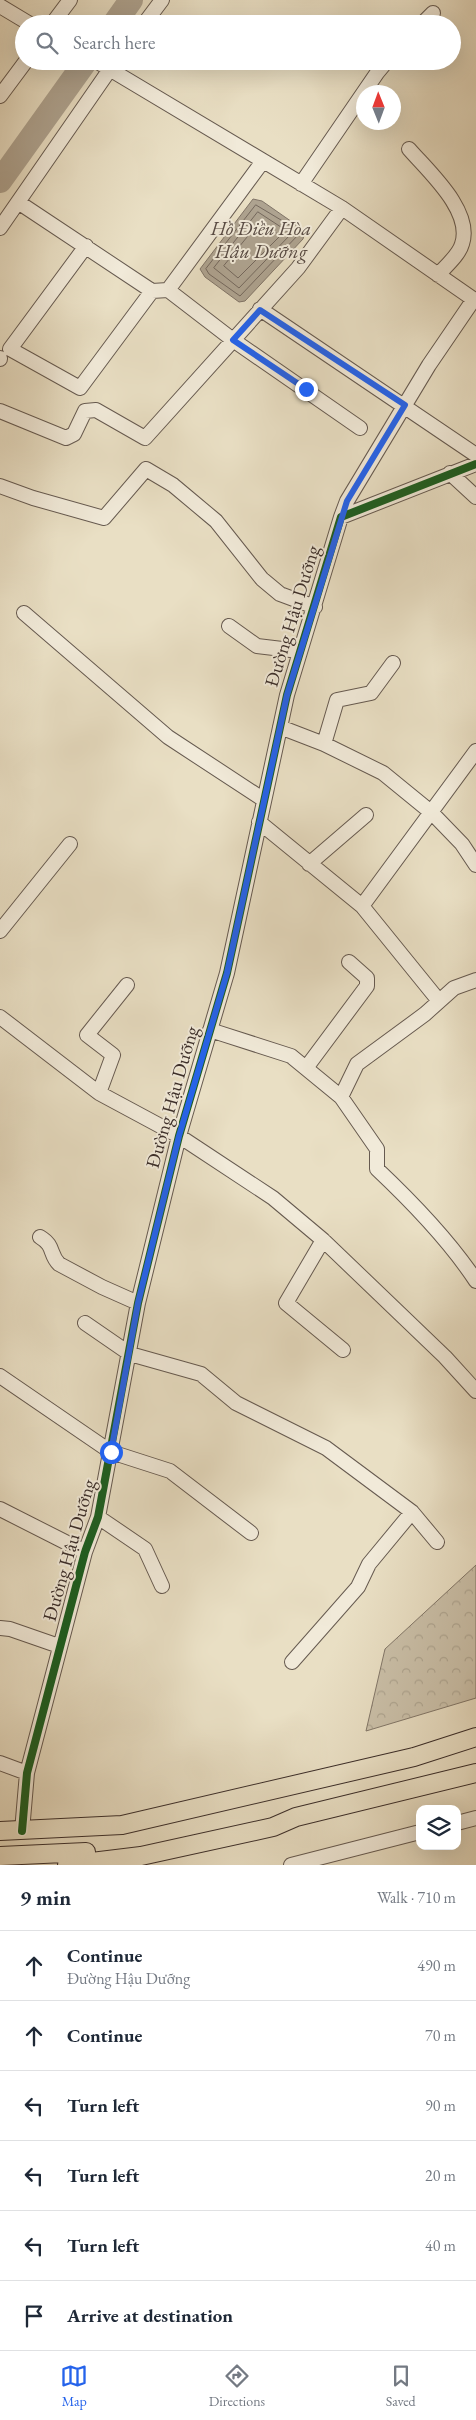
<!DOCTYPE html>
<meta charset="utf-8">
<style>
:root{--surface:#fff;--page:#f2f2f3;--text:#1f2937;--muted:#747a83;--line:#e0e1e3;--accent:#2563eb}
body{margin:0;font-family:"EB Garamond",serif;background:var(--page);color:var(--text)}
.controls{position:absolute;right:15px;bottom:15px;display:grid;overflow:hidden;border-radius:10px;box-shadow:0 5px 20px #0002}
.controls button{width:45px;height:45px;display:grid;place-items:center;padding:0;border:0;border-bottom:1px solid var(--line);background:var(--surface);color:var(--text);font:25px sans-serif}
.compass{position:absolute;left:356px;top:85px;width:45px;height:45px;border-radius:50%;background:var(--surface);box-shadow:0 5px 20px #0002;rotate:359deg}
.stop{position:absolute;width:15px;height:15px;margin:-11px;border:4px solid #2563eb;border-radius:50%;background:#fff}
.stop.end{background:#2563eb;border-color:#fff;box-shadow:0 1px 5px #0008}
.list{margin:0;padding:0;list-style:none}
h2{display:flex;justify-content:space-between;align-items:center;height:65px;margin:0;padding:0 20px;font-size:21px}
h2 small{font-size:16px;font-weight:400;color:var(--muted)}
.list li{display:grid;grid-template-columns:32px 1fr auto;gap:15px;align-items:center;box-sizing:border-box;height:70px;padding:0 20px;border-top:1px solid var(--line)}
.list b{display:block;font-size:19px;white-space:nowrap}
.list p{margin:0;font-size:16px;white-space:nowrap;color:var(--muted)}
.list em{font-size:16px;font-style:normal;color:var(--muted)}
.icon{flex:none;width:28px;height:28px;fill:none;stroke:currentColor;stroke-width:2;stroke-linecap:round;stroke-linejoin:round}
.map{position:relative;flex:none;width:476px;height:1865px;overflow:hidden}
.search{position:absolute;background:var(--surface);box-shadow:0 5px 20px #0002;left:15px;right:15px;top:15px;height:55px;display:flex;align-items:center;gap:12px;box-sizing:border-box;padding:0 18px;border-radius:28px;color:var(--muted);font-size:19px}
.sheet{height:485px;background:var(--surface)}
nav{display:flex;justify-content:space-around;align-items:center;box-sizing:border-box;height:70px;border-top:1px solid var(--line);background:var(--surface);font-size:14px;color:var(--muted)}
nav a{display:grid;justify-items:center;gap:2px}
nav .on{color:var(--accent)}
.map>svg:first-child{display:block}
.forest{fill:url(#forest-crowns);stroke:#83786a}
.water{fill:#aea390;stroke:#807467}
.lines{fill:none;stroke-linecap:round;stroke-linejoin:round}
.shore{stroke:#74685d;stroke-width:1}
.river{stroke:#aea390;stroke-width:24}
.minor-casing{stroke:#665a50;stroke-width:16}
.major-casing{stroke:#3b2e2a;stroke-width:20}
.minor{stroke:#f1ead9;stroke-width:14}
.major{stroke:#e9dfc4;stroke-width:18}
.cycleway-casing{stroke:#f1ead9;stroke-width:11}
.cycleway{stroke:#1b5e20;stroke-width:8}
.route{stroke:#2563eb;stroke-width:6}
.labels{text-anchor:middle;dominant-baseline:central;stroke-width:4;stroke-linejoin:round;paint-order:stroke}
.street-label{font-size:19px;fill:#3b2e2a;stroke:#f1ead9}
.water-label{font-size:20px;font-style:italic;fill:#584b44;stroke:#f1ead9}
</style>
<div class="map">
<svg width="476" height="1865" viewBox="0 0 476 1865">
<defs>
<pattern id="forest-crowns" width="20" height="18" patternUnits="userSpaceOnUse" patternTransform="scale(1.25)"><rect width="20" height="18" fill="#cbc1aa"/><path d="M2 6a3 3 0 1 1 6 0M12 15a3 3 0 1 1 6 0" fill="none" stroke="#afa692"/></pattern>
</defs>
<rect width="100%" height="100%" fill="#e9dfc4"/>
<filter id="stains"><feTurbulence type="fractalNoise" baseFrequency=".004" numOctaves="4"/><feColorMatrix values="0 0 0 0 .2 0 0 0 0 .09 0 0 0 0 .02 0 0 0 .5 -.17"/></filter>
<radialGradient id="worn" r=".72"><stop offset=".6" stop-color="#630" stop-opacity="0"/><stop offset="1" stop-color="#630" stop-opacity=".3"/></radialGradient>
<path class="forest" d="M 476,1565 L 476,1698 L 366,1731 L 385,1649 Z"/>
<path class="water" d="M 253,199 L 262,201 L 305,231 L 303,239 L 245,301 L 239,302 L 205,277 L 200,269 Z"/>
<g class="lines">
<path class="shore" d="M 256,205 L 291,226 L 299,234 L 240,296 L 209,274 L 206,269 Z
M 258,212 L 287,231 L 290,235 L 239,288 L 214,268 Z
M 259,223 L 278,234 L 279,237 L 238,278 L 224,266 Z"/>
<path class="river" d="M 114,24 L 131,0
M 0,181 L 86,61"/>
<defs>
<path id="minor" d="M 0,6 L 30,24
M 52,24 L 70,0
M 144,24 L 162,0
M 422,24 L 433,13
M 96,61 L 342,208 L 476,301
M 0,96 L 26,61
M 409,149 C 429,172 473,211 462,244 C 459,255 445,267 438,275
M 301,184 L 377,73 L 387,61
M 18,202 L 152,291 L 168,290 L 263,161
M 0,228 L 115,62
M 86,246 L 10,349 L 80,388 L 152,291
M 168,290 L 233,340 L 360,428
M 260,309 L 476,455
M 0,358 L 0,359
M 0,411 L 66,438 L 74,434 L 85,411 L 96,410 L 145,438 L 298,268 L 342,208
M 450,473 L 476,497
M 0,486 L 33,498 L 104,518 L 146,469 L 173,485 L 216,521 L 262,579 L 280,594 L 315,607
M 341,517 L 347,501 L 429,365 L 474,299
M 24,613 L 168,737 L 264,800
M 229,626 L 257,646 L 299,651
M 280,727 L 324,744 L 383,773 L 432,813 L 462,844 L 476,865
M 324,744 L 337,700 L 371,693 L 393,663
M 259,822 L 362,906 L 439,1001
M 309,864 L 366,815
M 362,906 L 476,751
M 0,931 L 70,844
M 0,1017 L 99,1093 L 179,1136 L 273,1198 L 323,1240 L 445,1357 L 476,1391
M 210,1030 L 291,1056 L 341,1097 L 377,1149 L 377,1169 C 413,1203 449,1240 476,1281
M 306,1068 L 367,986 L 367,978 L 349,962
M 99,1093 L 113,1055 L 87,1035 L 127,985
M 341,1097 L 357,1064 L 425,1014 L 454,988 L 476,980
M 40,1237 C 55,1246 49,1254 59,1264 L 102,1287 L 138,1303
M 323,1240 L 286,1303 L 343,1350
M 85,1323 L 130,1354 L 201,1374 L 236,1403 L 326,1448 L 412,1512 L 437,1542
M 0,1376 L 111,1452 L 170,1471 L 251,1533
M 0,1509 L 85,1552
M 98,1517 L 145,1549 L 162,1586
M 0,1628 L 10,1629 L 59,1646
M 292,1662 L 358,1587 L 369,1564 L 412,1512
M 0,1763 L 27,1773
M 457,1823 L 476,1818
M 22,1831 L 27,1773 L 85,1552 L 98,1517 L 138,1303 L 179,1136 L 227,973 L 287,695 L 341,517 L 476,464
M 291,1865 L 420,1832"/>
<path id="major" d="M 0,1831 L 122,1825 L 414,1757 L 476,1737
M 0,1856 L 86,1852
M 67,1865 L 141,1856 L 273,1827 L 296,1817 L 476,1773"/>
</defs>
<use href="#minor" class="minor-casing"/>
<use href="#major" class="major-casing"/>
<use href="#minor" class="minor"/>
<use href="#major" class="major"/>
<defs>
<path id="cycleway" d="M 22,1831 L 27,1773 L 85,1552 L 98,1517 L 138,1303 L 179,1136 L 227,973 L 287,695 L 341,517 L 476,464"/>
</defs>
<use href="#cycleway" class="cycleway-casing"/>
<use href="#cycleway" class="cycleway"/>
</g>
<g class="lines">
<path class="route" d="M 111,1452 L 138,1303 L 179,1136 L 227,973 L 287,695 L 347,501 L 405,405 L 260,310 L 233,340 L 306,389"/>
</g>
<g class="labels">
<g class="street-label">
<text transform="translate(292 616) rotate(-73)">Đường Hậu Dưỡng</text>
<text transform="translate(172 1097) rotate(-74)">Đường Hậu Dưỡng</text>
<text transform="translate(69 1550) rotate(-74)">Đường Hậu Dưỡng</text>
</g>
<g class="water-label">
<text x="261" y="228">Hồ Điều Hòa<tspan x="261" dy="23">Hậu Dưỡng</tspan></text>
</g>
</g>
<rect width="100%" height="100%" filter="url(#stains)"/>
<rect width="100%" height="100%" fill="url(#worn)"/>
</svg>
<div class="controls">
<button><svg class="icon" aria-label="layers" viewBox="0 0 24 24"><path d="M12 4l9 5-9 5-9-5zM3 14l9 5 9-5"/></svg></button>
</div>
<svg class="compass" viewBox="-18 -18 36 36"><path d="M0-13l5 13h-10z" fill="#e53935"/><path d="M0 13l5-13h-10z" fill="#747a83"/></svg>
<div class="stop" style="left:111px;top:1452px"></div>
<div class="stop end" style="left:306px;top:389px"></div>
<div class="search"><svg class="icon" aria-label="search" viewBox="0 0 24 24"><circle cx="10" cy="10" r="6"/><path d="M15 15l6 6"/></svg>Search here</div>
</div>
<section class="sheet">
<h2>9 min<small>Walk · 710 m</small></h2>
<ul class="list">
<li><svg class="icon" aria-label="ahead" viewBox="0 0 24 24"><path d="M12 20V5M6 11l6-6 6 6"/></svg><div><b>Continue</b><p>Đường Hậu Dưỡng</p></div><em>490 m</em></li>
<li><svg class="icon" aria-label="ahead" viewBox="0 0 24 24"><path d="M12 20V5M6 11l6-6 6 6"/></svg><div><b>Continue</b></div><em>70 m</em></li>
<li><svg class="icon" aria-label="left" viewBox="0 0 24 24"><path d="M17 20v-9H6M10 6l-5 5 5 5"/></svg><div><b>Turn left</b></div><em>90 m</em></li>
<li><svg class="icon" aria-label="left" viewBox="0 0 24 24"><path d="M17 20v-9H6M10 6l-5 5 5 5"/></svg><div><b>Turn left</b></div><em>20 m</em></li>
<li><svg class="icon" aria-label="left" viewBox="0 0 24 24"><path d="M17 20v-9H6M10 6l-5 5 5 5"/></svg><div><b>Turn left</b></div><em>40 m</em></li>
<li><svg class="icon" aria-label="arrive" viewBox="0 0 24 24"><path d="M6 21V4h12l-3 4 3 4H6"/></svg><div><b>Arrive at destination</b></div></li>
</ul>
</section>
<nav>
<a class="on"><svg class="icon" aria-label="map" viewBox="0 0 24 24"><path d="M3 6l6-2 6 2 6-2v14l-6 2-6-2-6 2zM9 4v14M15 6v14"/></svg>Map</a>
<a><svg class="icon" aria-label="directions" viewBox="0 0 24 24"><path d="M12 3l9 9-9 9-9-9zM9 14v-3h6M13 9l2 2-2 2"/></svg>Directions</a>
<a><svg class="icon" aria-label="saved" viewBox="0 0 24 24"><path d="M7 4h10v16l-5-4-5 4z"/></svg>Saved</a>
</nav>
